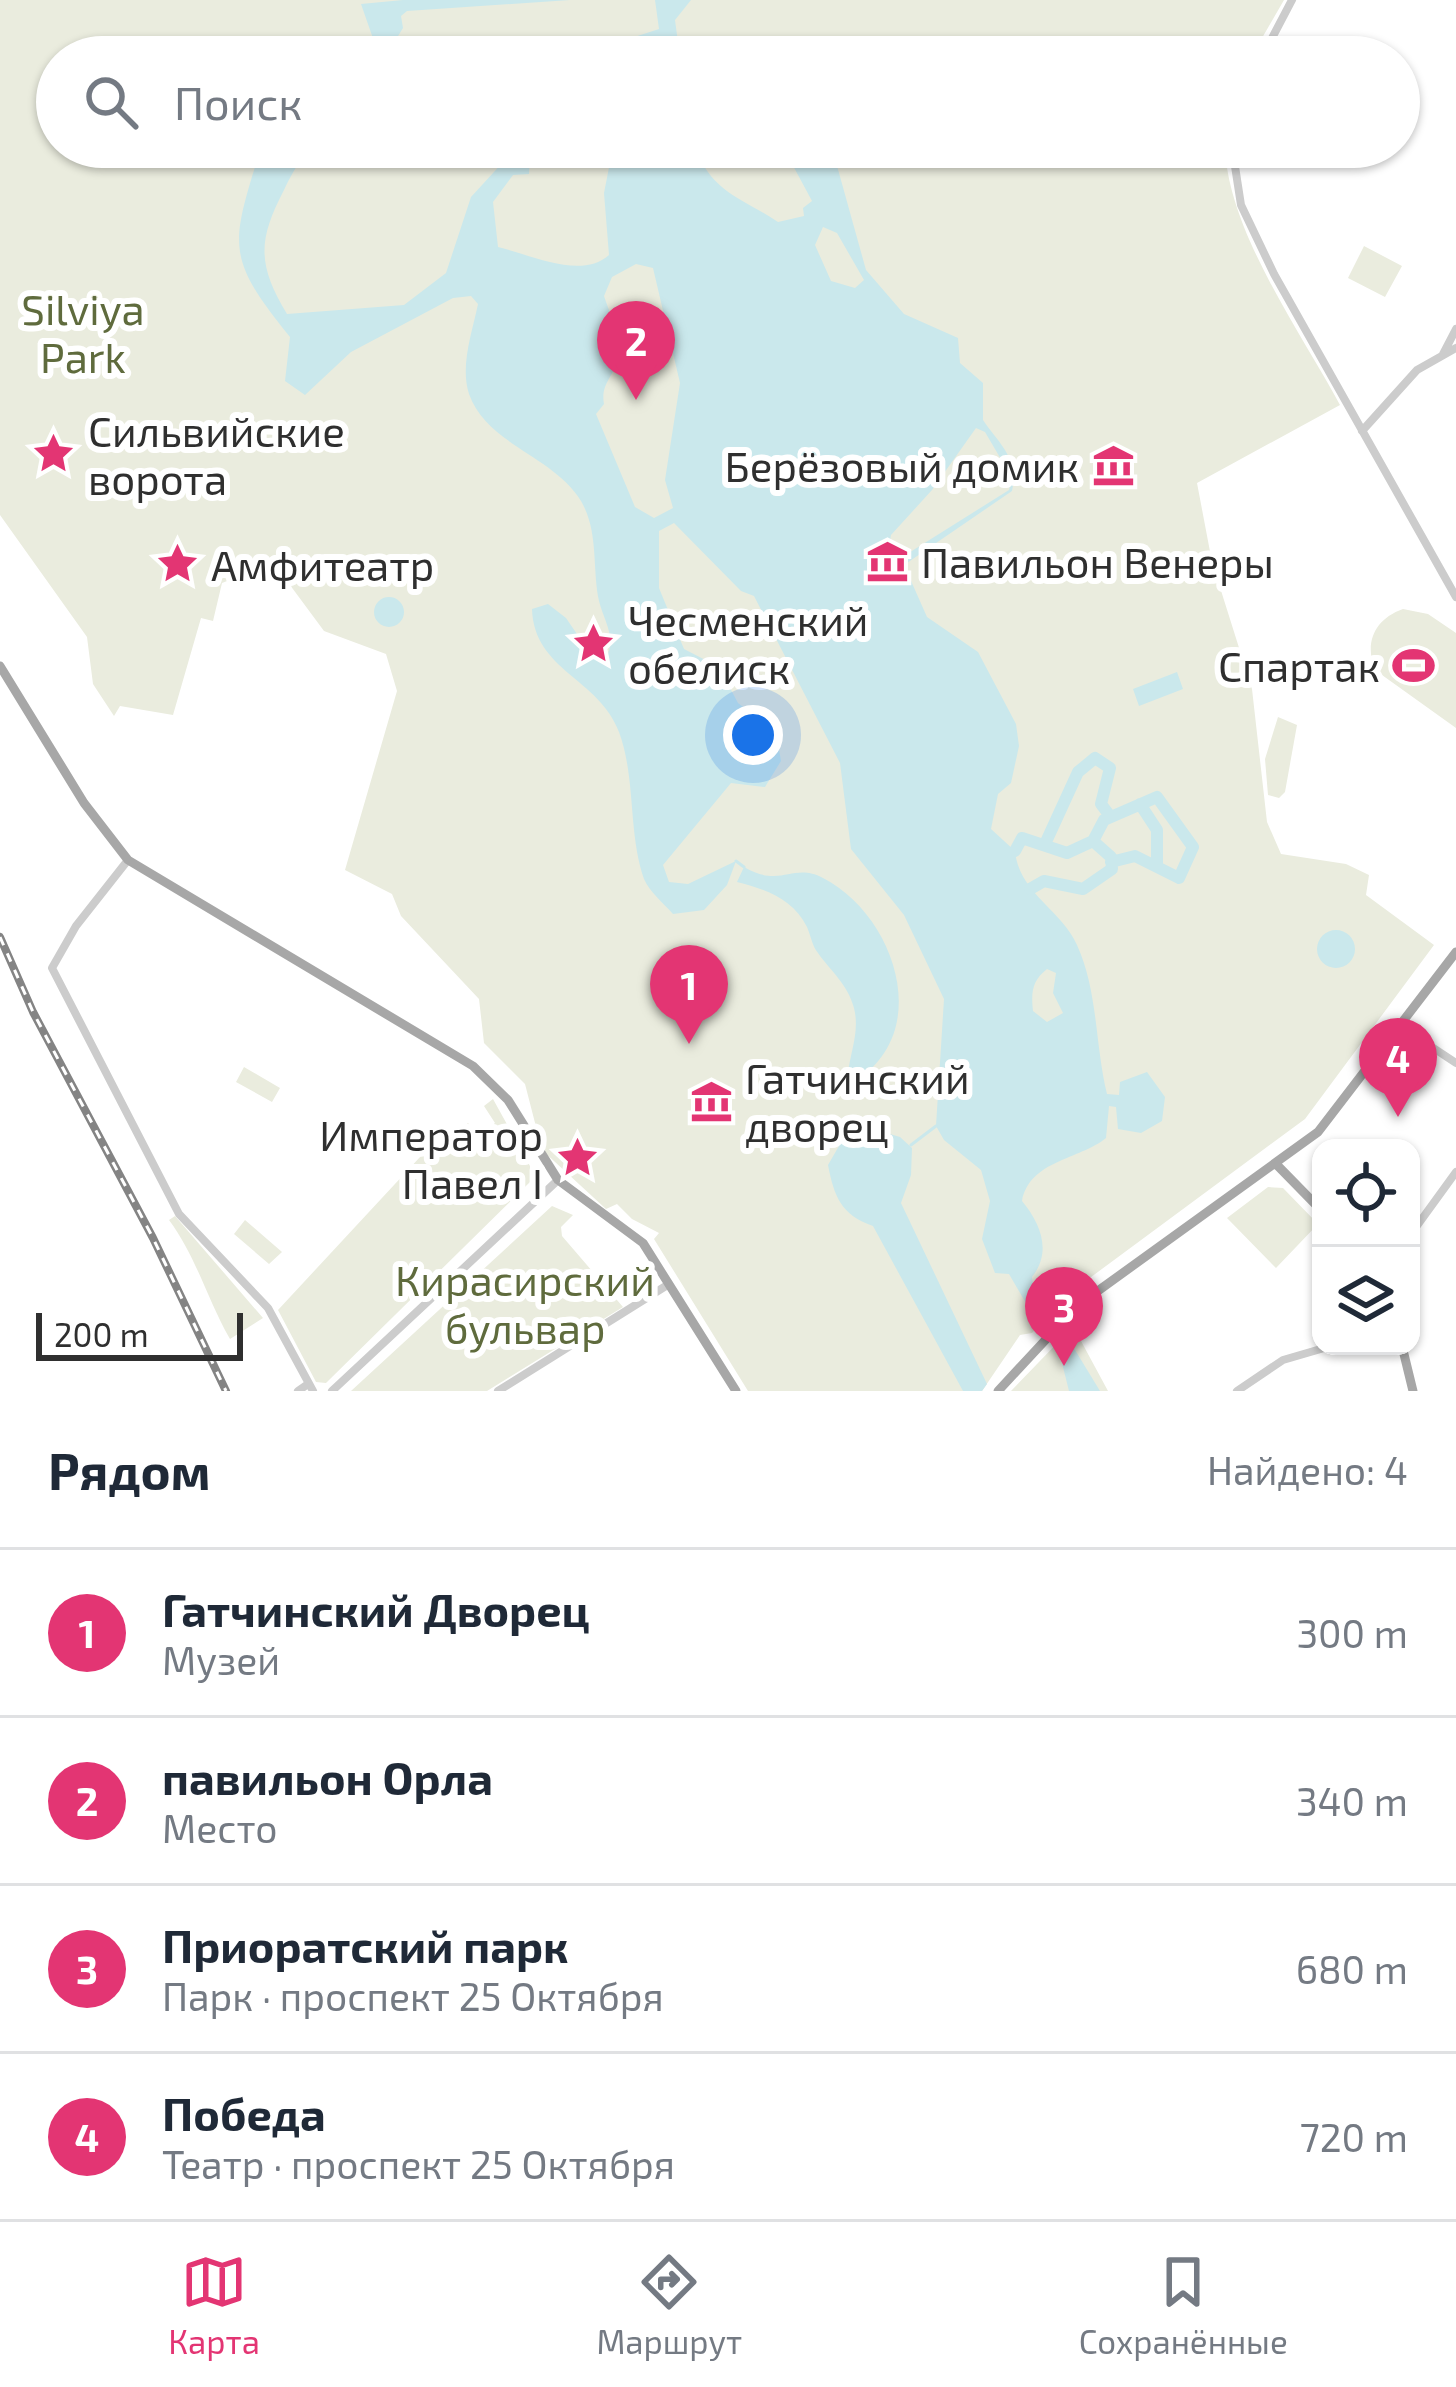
<!DOCTYPE html>
<html lang="ru">
<meta charset="utf-8">
<style>
:root{--surface:#fff;--page:#f6f6f7;--text:#1f2937;--muted:#747a83;--line:#e0e1e3;--accent:#e33573}
body{margin:0;font-family:"Exo 2",sans-serif;background:var(--page);color:var(--text)}
.controls{position:absolute;right:36px;bottom:36px;display:grid;overflow:hidden;border-radius:24px;box-shadow:0 3px 9px #0004}
.controls button{width:108px;height:108px;display:grid;place-items:center;padding:0;border:0;border-bottom:3px solid var(--line);background:var(--surface);color:var(--text);font:60px sans-serif}
.scale{position:absolute;left:36px;bottom:30px;width:207px;box-sizing:border-box;padding-left:12px;border:6px solid #2f2f2f;border-top:0;font-size:33px;line-height:42px;white-space:nowrap;color:#2f2f2f;-webkit-text-stroke:9px #fff;paint-order:stroke}
.you{position:absolute;left:753px;top:735px;width:42px;height:42px;margin:-30px;border:9px solid #fff;border-radius:50%;background:#1a73e8;box-shadow:0 0 0 18px #1a73e833}
.badge{display:grid;place-items:center;width:78px;height:78px;border-radius:50%;background:var(--accent);color:#fff;font-size:39px;font-weight:700}
.pin{position:absolute;translate:-50% -99px;filter:drop-shadow(0 3px 6px #0008)}
.pin::after{content:'';position:absolute;top:63px;width:42px;height:36px;background:inherit;clip-path:polygon(0 0,100% 0,50% 100%)}
.list{margin:0;padding:0;list-style:none}
h2{display:flex;justify-content:space-between;align-items:center;height:156px;margin:0;padding:0 48px;font-size:51px}
h2 small{font-size:39px;font-weight:400;color:var(--muted)}
.list li{display:grid;grid-template-columns:78px 1fr auto;gap:36px;align-items:center;box-sizing:border-box;height:168px;padding:0 48px;border-top:3px solid var(--line)}
.list b{display:block;font-size:45px;white-space:nowrap}
.list p{margin:0;font-size:39px;white-space:nowrap;color:var(--muted)}
.list em{font-size:39px;font-style:normal;color:var(--muted)}
.icon{flex:none;width:66px;height:66px;fill:none;stroke:currentColor;stroke-width:2;stroke-linecap:round;stroke-linejoin:round}
.map{position:relative;flex:none;width:1456px;height:1391px;overflow:hidden}
.search{position:absolute;background:var(--surface);box-shadow:0 3px 9px #0004;left:36px;right:36px;top:36px;height:132px;display:flex;align-items:center;gap:30px;box-sizing:border-box;padding:0 42px;border-radius:66px;color:var(--muted);font-size:45px}
.sheet{height:828px;background:var(--surface)}
nav{display:flex;justify-content:space-around;align-items:center;box-sizing:border-box;height:168px;border-top:3px solid var(--line);background:var(--surface);font-size:33px;color:var(--muted)}
nav a{display:grid;justify-items:center;gap:6px}
nav .on{color:var(--accent)}
.map>svg:first-child{display:block}
.green{fill:#eaecde}
.water{fill:#cae8ec;fill-rule:evenodd}
.lines{fill:none;stroke-linecap:round;stroke-linejoin:round}
.stream{stroke:#cae8ec;stroke-width:3}
.river{stroke:#cae8ec;stroke-width:12}
.minor{stroke:#ccc;stroke-width:8}
.major{stroke:#a7a7a7;stroke-width:9}
.rail-casing{stroke:#848484;stroke-width:8}
.rail{stroke:#fff;stroke-width:3;stroke-dasharray:9;stroke-linecap:butt}
.labels{text-anchor:middle;dominant-baseline:central;stroke-width:12;stroke-linejoin:round;paint-order:stroke}
.park-label{font-size:42px;fill:#5f6b3d;stroke:#fff}
.poi-label{font-size:42px;fill:#2f2f2f;stroke:#fff;text-anchor:start}
</style>
<div class="map">
<svg width="1456" height="1391" viewBox="0 0 1456 1391">
<rect width="100%" height="100%" fill="#fff"/>
<path class="green" d="M 0,0 L 1284,0 L 1251,57 L 57,57 L 57,147 L 1225,147 C 1228,231 1300,331 1340,405 L 1197,483 L 1212,562 L 1252,689 L 1267,822 L 1281,854 L 1346,864 L 1369,875 L 1366,895 L 1434,945 L 1305,1119 L 1064,1297 L 1032,1333 L 1020,1335 L 982,1391 L 748,1391 L 654,1239 L 659,1233 L 632,1219 L 617,1204 L 606,1209 L 542,1150 L 525,1084 L 484,1043 L 479,999 L 401,916 L 392,894 L 345,870 L 397,691 L 386,654 L 324,631 L 287,581 L 240,576 L 222,583 L 213,621 L 201,618 L 173,715 L 120,706 L 114,716 L 93,684 L 87,637 L 0,515 Z
M 1364,246 L 1402,266 L 1385,297 L 1348,278 Z
M 1403,609 L 1428,614 L 1456,633 L 1456,728 L 1375,670 C 1364,642 1375,619 1403,609 Z
M 1278,717 L 1297,725 L 1285,792 L 1279,798 L 1268,795 L 1265,759 Z
M 244,1067 L 280,1088 L 272,1102 L 236,1082 Z
M 493,1099 L 530,1166 L 531,1181 L 326,1383 L 316,1382 L 278,1310 L 433,1143 L 445,1143 L 468,1123 L 478,1137 L 495,1123 L 484,1106 Z
M 1268,1187 L 1283,1188 L 1318,1224 L 1276,1268 L 1227,1218 Z
M 552,1206 L 573,1215 L 561,1227 L 562,1236 L 623,1307 L 487,1391 L 351,1391 Z
M 175,1216 L 263,1318 L 230,1339 C 207,1299 197,1258 169,1220 Z
M 245,1220 L 282,1252 L 269,1264 L 234,1234 Z
M 1067,1333 L 1081,1341 L 1108,1391 L 1011,1391 Z"/>
<path class="water" d="M 403,0 L 570,0 L 407,11 L 401,16 L 403,28 L 385,57 L 366,57 L 376,47 L 361,4 Z
M 655,0 L 691,0 L 675,20 L 680,57 L 645,57 L 641,51 L 625,57 L 573,57 L 659,29 Z
M 261,147 L 319,147 C 299,158 294,170 284,190 C 258,240 257,264 287,314 L 404,305 L 446,273 L 471,197 L 517,147 L 541,147 L 530,156 L 529,174 L 513,175 L 493,202 L 498,247 C 532,255 581,280 609,255 L 604,193 L 613,147 L 695,147 C 711,192 742,198 778,222 L 804,216 L 803,208 L 812,201 L 783,147 L 822,147 L 834,155 L 866,270 L 904,314 L 958,338 L 960,363 L 983,383 L 983,420 C 1000,445 1019,458 1012,491 L 904,565 L 927,617 L 978,652 L 1016,724 L 1019,746 L 1011,783 L 998,794 L 991,829 L 1015,851 C 1019,893 1061,909 1077,945 C 1098,991 1095,1045 1107,1094 L 1119,1095 L 1120,1082 L 1147,1072 L 1165,1097 L 1162,1121 L 1141,1133 L 1118,1129 L 1116,1107 L 1109,1106 L 1106,1138 C 1079,1160 1030,1160 1022,1201 C 1041,1224 1052,1252 1032,1277 L 1038,1324 L 1009,1274 L 995,1273 L 982,1239 L 990,1201 L 981,1170 L 944,1140 L 936,1126 L 944,999 L 904,915 L 851,849 L 840,763 L 754,596 L 741,591 L 674,523 L 659,531 L 659,588 L 684,649 L 719,667 L 738,703 L 776,732 L 781,761 L 765,787 L 731,783 L 663,865 L 669,882 L 688,884 L 736,861 L 727,885 L 704,910 L 673,914 C 664,904 649,891 644,879 C 628,833 636,778 619,732 C 599,678 534,671 532,609 L 548,604 L 566,618 L 594,659 L 605,659 C 618,640 604,621 599,601 C 592,568 599,532 581,501 C 554,456 487,445 469,394 C 460,366 472,333 478,304 L 471,296 L 453,298 L 351,352 L 305,395 L 285,381 L 290,337 C 223,255 232,244 261,147 ZM 823,227 L 837,233 L 864,280 L 855,288 L 831,281 L 815,245 ZM 636,264 L 653,268 L 680,383 L 665,480 L 673,508 L 654,518 L 635,507 L 596,414 L 604,404 C 600,383 615,376 618,357 C 621,336 610,315 604,296 L 612,277 ZM 976,428 L 985,432 L 1012,478 L 1009,490 L 880,571 L 877,562 L 888,552 L 891,535 L 932,490 ZM 1047,969 L 1056,973 L 1053,993 L 1063,1013 L 1047,1022 L 1033,1011 C 1031,992 1032,981 1047,969 Z
M374 612a15 15 0 1 1 30 0a15 15 0 1 1-30 0Z
M 1177,672 L 1183,689 L 1139,706 L 1133,689 Z
M 744,867 C 782,889 792,862 823,878 C 892,913 933,1025 861,1077 L 848,1074 C 850,1052 860,1032 854,1008 C 847,983 832,973 818,953 C 812,946 811,936 807,927 C 793,899 765,889 737,882 Z
M1317 949a19 19 0 1 1 38 0a19 19 0 1 1-38 0Z
M 870,1128 L 900,1137 L 912,1148 L 911,1175 L 901,1203 L 987,1384 L 982,1391 L 963,1391 L 873,1226 C 841,1215 834,1196 828,1165 L 843,1139 Z
M 1072,1345 L 1100,1391 L 1069,1391 L 1059,1351 Z"/>
<g class="lines">
<path class="stream" d="M 736,861 L 744,867
M 911,1145 L 936,1126
M 1038,1324 L 1059,1351"/>
<path class="river" d="M 1140,804 L 1157,830 L 1157,867
M 1093,841 L 1104,820 L 1157,797 L 1193,847 L 1179,878 L 1135,856 L 1111,862
M 1045,844 L 1078,772 L 1095,758 L 1110,768 L 1101,804 L 1110,816
M 1015,851 L 1022,838 L 1067,853 L 1093,841 L 1111,857 L 1112,869 L 1083,889 L 1044,881 L 1030,889"/>
<path class="minor" d="M 1262,57 L 1292,0
M 1232,147 L 1241,205 L 1274,274 L 1456,597
M 1443,354 L 1456,329
M 1362,431 L 1417,370 L 1456,348
M 128,860 L 76,926 L 52,968 L 179,1214 L 268,1308 L 313,1391
M 1400,1026 L 1456,1063
M 1411,1234 L 1456,1172
M 298,1391 L 308,1384
M 332,1391 L 558,1180
M 498,1391 L 669,1284
M 1237,1391 L 1283,1360 L 1331,1346"/>
<path class="major" d="M 0,666 L 84,803 L 128,860 L 473,1066 L 508,1100 L 558,1180 L 643,1243 L 736,1391
M 1276,1164 L 1321,1210
M 1402,1346 L 1413,1391
M 998,1391 L 1077,1306 L 1318,1132 L 1456,952"/>
<defs>
<path id="rail" d="M 0,937 L 33,1012 L 153,1238 L 226,1391"/>
</defs>
<use href="#rail" class="rail-casing"/>
<use href="#rail" class="rail"/>
</g>
<defs>
<symbol id="sight-bare" viewBox="-9 -9 18 18"><path d="M0-6L1.8-2.2L6-1.7L2.9 1.2L3.7 5.4L0 3.3L-3.7 5.4L-2.9 1.2L-6-1.7L-1.8-2.2Z" fill="#e33573" stroke="#fff" stroke-width="2.5" paint-order="stroke"/></symbol>
<symbol id="museum-bare" viewBox="-9 -9 18 18"><path d="M0-6L6-3V-2H-6V-3ZM-5-1h2V3h-2ZM-1-1h2V3h-2ZM3-1h2V3H3ZM-6 4H6V6H-6Z" fill="#e33573" stroke="#fff" stroke-width="2.5" paint-order="stroke"/></symbol>
<symbol id="stadium-bare" viewBox="-9 -9 18 18"><path d="M0-5a6.5 5 0 1 0 0 10a6.5 5 0 1 0 0-10ZM-3.5-1.8h7v3.6h-7Z" fill="#e33573" stroke="#fff" stroke-width="2.5" paint-order="stroke"/></symbol>
</defs>
<g fill-rule="evenodd">
<use href="#sight-bare" x="24" y="424" width="59" height="59"/>
<use href="#museum-bare" x="1084" y="436" width="59" height="59"/>
<use href="#museum-bare" x="858" y="532" width="59" height="59"/>
<use href="#sight-bare" x="148" y="534" width="59" height="59"/>
<use href="#sight-bare" x="564" y="614" width="59" height="59"/>
<use href="#stadium-bare" x="1384" y="636" width="59" height="59"/>
<use href="#museum-bare" x="682" y="1072" width="59" height="59"/>
<use href="#sight-bare" x="548" y="1128" width="59" height="59"/>
</g>
<g class="labels">
<g class="park-label">
<text x="83" y="308">Silviya<tspan x="83" dy="48">Park</tspan></text>
<text x="525" y="1279">Кирасирский<tspan x="525" dy="48">бульвар</tspan></text>
</g>
<g class="poi-label">
<text x="88" y="430">Сильвийские<tspan x="88" dy="48">ворота</tspan></text>
<text x="1079" y="465" text-anchor="end">Берёзовый домик</text>
<text x="921" y="561">Павильон Венеры</text>
<text x="211" y="564">Амфитеатр</text>
<text x="628" y="619">Чесменский<tspan x="628" dy="48">обелиск</tspan></text>
<text x="1380" y="665" text-anchor="end">Спартак</text>
<text x="745" y="1077">Гатчинский<tspan x="745" dy="48">дворец</tspan></text>
<text x="543" y="1134" text-anchor="end">Император<tspan x="543" dy="48">Павел I</tspan></text>
</g>
</g>
</svg>
<div class="controls">
<button><svg class="icon" aria-label="locate" viewBox="0 0 24 24"><circle cx="12" cy="12" r="6"/><path d="M12 2v4M12 18v4M2 12h4M18 12h4"/></svg></button>
<button><svg class="icon" aria-label="layers" viewBox="0 0 24 24"><path d="M12 4l9 5-9 5-9-5zM3 14l9 5 9-5"/></svg></button>
</div>
<div class="scale">200 m</div>
<div class="you"></div>
<div class="pin badge" style="left:689px;top:1044px">1</div>
<div class="pin badge" style="left:636px;top:400px">2</div>
<div class="pin badge" style="left:1064px;top:1366px">3</div>
<div class="pin badge" style="left:1398px;top:1117px">4</div>
<div class="search"><svg class="icon" aria-label="search" viewBox="0 0 24 24"><circle cx="10" cy="10" r="6"/><path d="M15 15l6 6"/></svg>Поиск</div>
</div>
<section class="sheet">
<h2>Рядом<small>Найдено: 4</small></h2>
<ul class="list">
<li><span class="badge">1</span><div><b>Гатчинский Дворец</b><p>Музей</p></div><em>300 m</em></li>
<li><span class="badge">2</span><div><b>павильон Орла</b><p>Место</p></div><em>340 m</em></li>
<li><span class="badge">3</span><div><b>Приоратский парк</b><p>Парк · проспект 25 Октября</p></div><em>680 m</em></li>
<li><span class="badge">4</span><div><b>Победа</b><p>Театр · проспект 25 Октября</p></div><em>720 m</em></li>
</ul>
</section>
<nav>
<a class="on"><svg class="icon" aria-label="map" viewBox="0 0 24 24"><path d="M3 6l6-2 6 2 6-2v14l-6 2-6-2-6 2zM9 4v14M15 6v14"/></svg>Карта</a>
<a><svg class="icon" aria-label="directions" viewBox="0 0 24 24"><path d="M12 3l9 9-9 9-9-9zM9 14v-3h6M13 9l2 2-2 2"/></svg>Маршрут</a>
<a><svg class="icon" aria-label="saved" viewBox="0 0 24 24"><path d="M7 4h10v16l-5-4-5 4z"/></svg>Сохранённые</a>
</nav>
